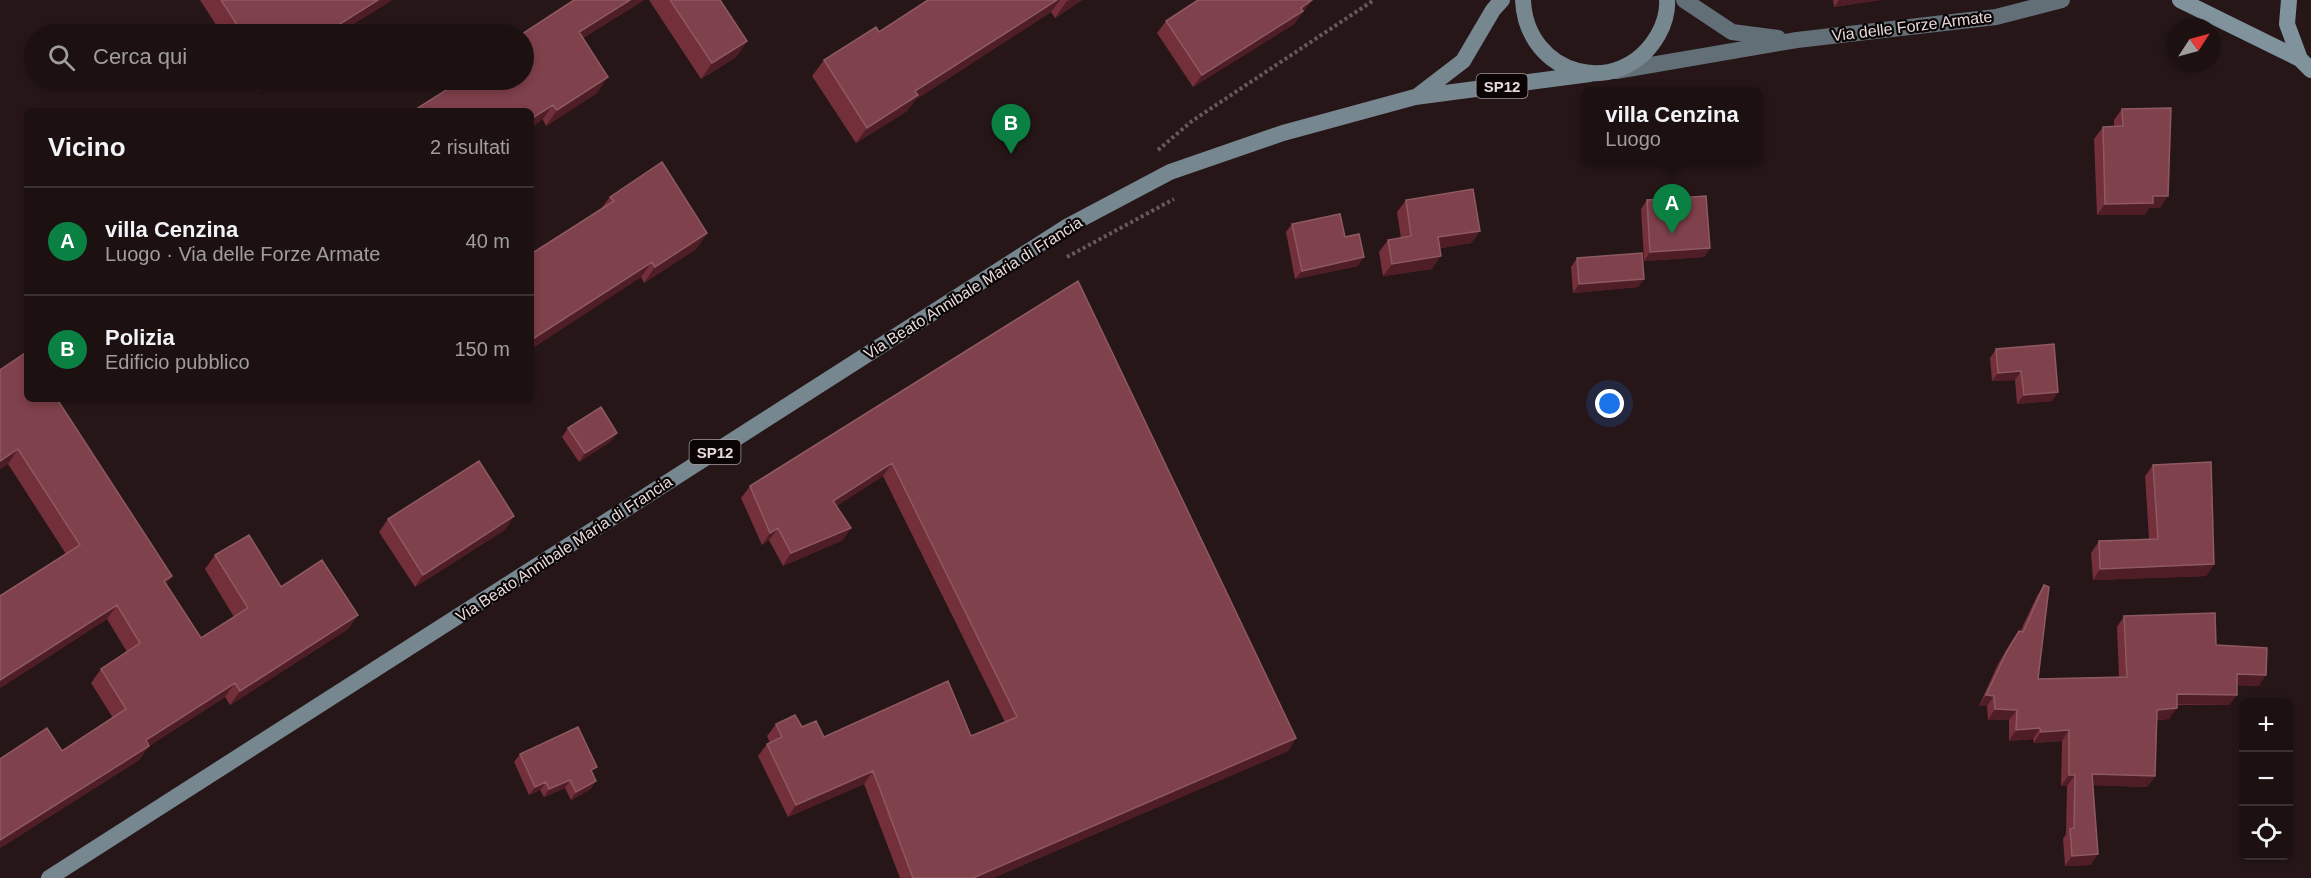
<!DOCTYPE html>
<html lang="it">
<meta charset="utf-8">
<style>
:root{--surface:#1c1011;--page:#25191a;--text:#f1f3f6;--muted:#a09d9f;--line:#3a3031;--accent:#0b8043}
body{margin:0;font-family:Arial,sans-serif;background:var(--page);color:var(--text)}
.controls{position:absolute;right:18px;bottom:18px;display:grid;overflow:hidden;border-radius:9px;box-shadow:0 3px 9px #0003}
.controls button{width:54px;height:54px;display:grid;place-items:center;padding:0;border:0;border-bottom:2px solid var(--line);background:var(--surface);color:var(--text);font:30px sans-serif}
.compass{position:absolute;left:2167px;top:18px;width:54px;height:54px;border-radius:50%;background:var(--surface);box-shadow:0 3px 9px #0003;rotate:54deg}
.you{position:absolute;left:1610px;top:404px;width:21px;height:21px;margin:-15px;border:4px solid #fff;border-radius:50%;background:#1a73e8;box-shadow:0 0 0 9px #1a73e833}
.badge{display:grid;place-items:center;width:39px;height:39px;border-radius:50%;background:var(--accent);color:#fff;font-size:20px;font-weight:700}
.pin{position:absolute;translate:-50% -50px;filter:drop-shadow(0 2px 3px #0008)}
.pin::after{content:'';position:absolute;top:32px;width:21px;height:18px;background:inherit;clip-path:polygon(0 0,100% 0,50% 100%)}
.popup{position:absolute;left:1582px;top:87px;width:180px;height:78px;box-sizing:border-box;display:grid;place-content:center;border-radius:9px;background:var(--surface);filter:drop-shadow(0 2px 4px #0005);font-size:20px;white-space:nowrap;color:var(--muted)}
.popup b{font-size:22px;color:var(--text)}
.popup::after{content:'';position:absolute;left:50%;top:100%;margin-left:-12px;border:12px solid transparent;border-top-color:var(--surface)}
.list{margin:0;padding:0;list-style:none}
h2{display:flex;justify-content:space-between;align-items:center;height:78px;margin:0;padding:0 24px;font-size:26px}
h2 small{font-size:20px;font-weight:400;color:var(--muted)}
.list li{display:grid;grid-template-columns:39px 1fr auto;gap:18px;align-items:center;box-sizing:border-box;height:108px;padding:0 24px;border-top:2px solid var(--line)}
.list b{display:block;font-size:22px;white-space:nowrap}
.list p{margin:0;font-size:20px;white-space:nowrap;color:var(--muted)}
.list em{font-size:20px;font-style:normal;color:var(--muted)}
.icon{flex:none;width:33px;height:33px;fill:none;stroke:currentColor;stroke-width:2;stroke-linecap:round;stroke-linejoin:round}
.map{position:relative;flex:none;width:2311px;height:878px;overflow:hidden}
.search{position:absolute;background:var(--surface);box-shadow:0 3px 9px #0003;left:24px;top:24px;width:510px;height:66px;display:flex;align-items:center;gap:15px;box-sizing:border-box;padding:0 21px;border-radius:33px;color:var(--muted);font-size:22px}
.panel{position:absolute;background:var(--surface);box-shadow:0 3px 9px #0003;left:24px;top:108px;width:510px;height:294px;border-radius:9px}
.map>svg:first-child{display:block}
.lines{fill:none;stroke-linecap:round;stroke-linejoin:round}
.path{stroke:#685a5b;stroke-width:4;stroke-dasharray:3 3;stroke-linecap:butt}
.secondary{stroke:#636f76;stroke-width:16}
.primary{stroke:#778790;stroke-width:16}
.trunk{stroke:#80929c;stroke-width:16}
.wall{fill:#732f3a}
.shaded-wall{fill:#4f1d25}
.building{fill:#7f414b;stroke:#8f5962;stroke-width:1.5}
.labels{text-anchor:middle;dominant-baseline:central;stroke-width:4.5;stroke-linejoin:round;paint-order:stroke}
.shield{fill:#0a0405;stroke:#a3999a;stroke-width:1.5}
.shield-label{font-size:15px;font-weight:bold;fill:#e5d9da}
.street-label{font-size:16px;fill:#e5d9da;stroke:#0a0405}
</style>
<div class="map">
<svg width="2311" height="878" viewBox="0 0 2311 878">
<rect width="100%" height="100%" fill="#261617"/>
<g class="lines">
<path class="path" d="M 1158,150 L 1192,121 L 1374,0
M 1067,257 L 1174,199"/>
<path class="secondary" d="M 1684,0 L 1732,32 L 1778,38
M 1616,71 L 1797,40 L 1996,17 L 2062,0"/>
<path class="primary" d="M 1523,0 C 1526,76 1620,101 1658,35 C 1664,25 1668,11 1667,0
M 1416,97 L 1463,61 L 1493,10 L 1502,0
M 49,878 L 1068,226 L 1170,172 L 1283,133 L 1415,97 L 1590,74"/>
<path class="trunk" d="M 2180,0 L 2300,59 L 2311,70
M 2289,0 L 2287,24 L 2300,59"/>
</g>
<path class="wall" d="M 200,0 L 392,0 L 337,34 L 222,34 Z
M 574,0 L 644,0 L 583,38 L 597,93 L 546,126 L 524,80 Z
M 649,0 L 720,0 L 747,41 L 736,57 L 701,79 Z
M 928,0 L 1082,0 L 1055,18 L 1051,12 L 915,100 L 907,111 L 856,143 L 812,76 L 824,60 L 879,32 Z
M 1312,0 L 1294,24 L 1193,87 L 1157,33 L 1166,21 Z
M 1833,0 L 1880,0 L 1834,7 Z
M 250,80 L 277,80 L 258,91 Z
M 2122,109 L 2160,208 L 2149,208 L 2145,215 L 2097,215 L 2094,139 L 2103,127 L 2114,127 L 2114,120 Z
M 610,197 L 707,233 L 696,249 L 644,283 L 641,277 L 531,349 L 531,254 L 600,210 Z
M 1406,200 L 1480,231 L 1471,243 L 1440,248 L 1432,269 L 1383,276 L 1379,252 L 1388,240 L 1401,238 L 1397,212 Z
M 1647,200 L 1710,248 L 1704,257 L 1644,261 L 1641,209 Z
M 1292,224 L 1358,266 L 1295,279 L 1286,232 Z
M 1577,258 L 1644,279 L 1638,287 L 1573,293 L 1571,267 Z
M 1078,281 L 1296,738 L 1288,751 L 993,878 L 900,878 L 864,784 L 788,817 L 758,756 L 767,744 L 770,743 L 767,736 L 776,724 L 802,727 L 824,737 L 971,736 L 1005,722 L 883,476 L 836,506 L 843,540 L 783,566 L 769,540 L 762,545 L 741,498 L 750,486 Z
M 1996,349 L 2058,392 L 2052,401 L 2017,404 L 2015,380 L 1992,381 L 1990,358 Z
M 0,370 L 172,576 L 166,584 L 201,638 L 234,617 L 205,569 L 215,555 L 281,587 L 358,615 L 348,629 L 230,705 L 225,697 L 149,746 L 139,760 L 0,848 L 0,759 L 62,751 L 113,718 L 91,683 L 101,669 L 127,652 L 107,619 L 0,688 L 0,596 L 66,554 L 8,464 L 0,469 Z
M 568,428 L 617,433 L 611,441 L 579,462 L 562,437 Z
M 2153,465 L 2214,564 L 2206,576 L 2093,580 L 2091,553 L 2099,541 L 2149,539 L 2145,476 Z
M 388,519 L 506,529 L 415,587 L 379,532 Z
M 2044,585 L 2038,679 L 2119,677 L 2117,627 L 2124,616 L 2216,645 L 2259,686 L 2237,685 L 2229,705 L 2177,705 L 2169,719 L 2156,720 L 2155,776 L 2147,787 L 2093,785 L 2091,865 L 2065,866 L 2063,839 L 2066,834 L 2067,786 L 2061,786 L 2062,741 L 2034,743 L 2033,739 L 2009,741 L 2009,720 L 1988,720 L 1987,706 L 1979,706 L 1998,664 L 2011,642 L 2019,631 L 2020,632 L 2037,596 Z
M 520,754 L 592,773 L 591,789 L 571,800 L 565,788 L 544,797 L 540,790 L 529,795 L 514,762 Z"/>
<path class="shaded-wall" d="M 378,0 L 392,0 L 337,34 L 324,34 Z
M 630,0 L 644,0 L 568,47 L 579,32 Z
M 1057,0 L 1060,0 L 1051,12 L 915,100 L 907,111 L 856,143 L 867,128 L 915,91 Z
M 1069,0 L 1082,0 L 1055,18 L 1066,2 Z
M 1312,0 L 1294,24 L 1193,87 L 1202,75 Z
M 1839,0 L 1880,0 L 1834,7 Z
M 747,41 L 736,57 L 701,79 L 712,63 Z
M 608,77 L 597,93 L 546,126 L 557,110 Z
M 266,80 L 277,80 L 258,91 Z
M 553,105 L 542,120 L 531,128 L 531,119 Z
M 2153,196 L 2168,196 L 2160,208 L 2149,208 L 2145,215 L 2097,215 L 2105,204 Z
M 1480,231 L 1471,243 L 1430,250 L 1438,237 Z
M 707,233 L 696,249 L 644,283 L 655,267 Z
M 1710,248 L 1704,257 L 1644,261 L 1650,252 Z
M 1441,256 L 1432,269 L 1383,276 L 1392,264 Z
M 1364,257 L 1358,266 L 1295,279 L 1302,271 Z
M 652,262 L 641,277 L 531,349 L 531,340 Z
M 1644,279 L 1638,287 L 1573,293 L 1579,284 Z
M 2021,371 L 2015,380 L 1992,381 L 1998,373 Z
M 2058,392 L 2052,401 L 2017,404 L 2024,395 Z
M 617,433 L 611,441 L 579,462 L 585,453 Z
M 18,449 L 8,464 L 0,469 L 0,461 Z
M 892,463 L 883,476 L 825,514 L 833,501 Z
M 514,516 L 506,529 L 415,587 L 423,575 Z
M 778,528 L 769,540 L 762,545 L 770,533 Z
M 851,528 L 843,540 L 783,566 L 791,553 Z
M 2214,564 L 2206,576 L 2093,580 L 2100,569 Z
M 172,576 L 162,591 L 164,581 Z
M 117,605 L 107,619 L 0,688 L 0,680 Z
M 358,615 L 348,629 L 230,705 L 240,691 Z
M 2237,674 L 2266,675 L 2259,686 L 2230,685 Z
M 235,683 L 225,697 L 136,754 L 146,740 Z
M 2177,694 L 2237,695 L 2229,705 L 2170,704 Z
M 1986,695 L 1994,696 L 1987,706 L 1979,706 Z
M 2177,708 L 2169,719 L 2149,720 L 2157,710 Z
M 1995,709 L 2017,710 L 2009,720 L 1988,720 Z
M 2040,728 L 2033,739 L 2009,741 L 2016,730 Z
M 2069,730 L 2062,741 L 2034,743 L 2041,732 Z
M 1296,738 L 1288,751 L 993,878 L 973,878 Z
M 149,746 L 139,760 L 0,848 L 0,840 Z
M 873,771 L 864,784 L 788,817 L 796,805 Z
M 2092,774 L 2155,776 L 2147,787 L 2084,785 Z
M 2069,775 L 2075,775 L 2067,786 L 2061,786 Z
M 570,780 L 565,788 L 544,797 L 549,789 Z
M 596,781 L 591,789 L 571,800 L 576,792 Z
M 546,782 L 540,790 L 529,795 L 535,787 Z
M 2098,854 L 2091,865 L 2065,866 L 2072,856 Z"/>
<path class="building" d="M 221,0 L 378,0 L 324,34 L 243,34 Z
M 574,0 L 630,0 L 579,32 L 608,77 L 557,110 L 553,105 L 531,119 L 531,111 L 413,111 L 462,80 L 524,80 L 524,34 L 522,34 Z
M 670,0 L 720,0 L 747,41 L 712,63 Z
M 928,0 L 1057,0 L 915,91 L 918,95 L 867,128 L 824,60 L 876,27 L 879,32 Z
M 1198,0 L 1312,0 L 1301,8 L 1303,11 L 1202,75 L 1166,21 Z
M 2171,108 L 2168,196 L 2153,196 L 2153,203 L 2105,204 L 2103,127 L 2123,126 L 2122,109 Z
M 662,162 L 707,233 L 655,267 L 652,262 L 531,340 L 531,254 L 614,201 L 610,197 Z
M 1473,189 L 1480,231 L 1438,237 L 1441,256 L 1392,264 L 1388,240 L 1411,236 L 1406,200 Z
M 1706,196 L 1710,248 L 1650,252 L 1647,200 Z
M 1340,214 L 1345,237 L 1359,234 L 1364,257 L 1302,271 L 1292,224 Z
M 1642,253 L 1644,279 L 1579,284 L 1577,258 Z
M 1078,281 L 1296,738 L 973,878 L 913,878 L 873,771 L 796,805 L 767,744 L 782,737 L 776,724 L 795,715 L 802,727 L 816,721 L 824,737 L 948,681 L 971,736 L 1017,717 L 892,463 L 833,501 L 851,528 L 791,553 L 778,528 L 770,533 L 750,486 Z
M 2054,344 L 2058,392 L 2024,395 L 2021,371 L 1998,373 L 1996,349 Z
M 27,352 L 27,399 L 57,399 L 172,576 L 164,581 L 201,638 L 248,608 L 215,555 L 249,535 L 281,587 L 322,560 L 358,615 L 240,691 L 235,683 L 146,740 L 149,746 L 0,840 L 0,759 L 47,728 L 62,751 L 126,709 L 101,669 L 140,643 L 117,605 L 0,680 L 0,596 L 80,545 L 18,449 L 0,461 L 0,370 Z
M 601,407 L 617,433 L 585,453 L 568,428 Z
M 479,461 L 514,516 L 423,575 L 388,519 Z
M 2211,462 L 2214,564 L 2100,569 L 2099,541 L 2158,539 L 2153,465 Z
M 2044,585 L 2049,587 L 2038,679 L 2127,677 L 2124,616 L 2215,613 L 2216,645 L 2267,648 L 2266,675 L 2237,674 L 2237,695 L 2177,694 L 2177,708 L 2157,710 L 2155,776 L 2092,774 L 2098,854 L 2072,856 L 2070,829 L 2074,828 L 2075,775 L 2069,775 L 2069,730 L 2041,732 L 2040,728 L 2016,730 L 2017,710 L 1995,709 L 1994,696 L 1986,695 L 2006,653 L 2019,631 L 2023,632 Z
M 578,727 L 597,767 L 591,770 L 596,781 L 576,792 L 570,780 L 549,789 L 546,782 L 535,787 L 520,754 Z"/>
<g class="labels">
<g class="shield">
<rect x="1476.5" y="74" width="51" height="24" rx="4.5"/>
<rect x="689.5" y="440" width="51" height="24" rx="4.5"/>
</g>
<g class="shield-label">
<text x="1502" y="86">SP12</text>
<text x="715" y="452">SP12</text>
</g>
<g class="street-label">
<text transform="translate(1912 26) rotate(-7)">Via delle Forze Armate</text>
<text transform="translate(973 288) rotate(-32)">Via Beato Annibale Maria di Francia</text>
<text transform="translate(564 549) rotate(-33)">Via Beato Annibale Maria di Francia</text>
</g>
</g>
</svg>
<div class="controls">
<button>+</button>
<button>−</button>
<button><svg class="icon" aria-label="locate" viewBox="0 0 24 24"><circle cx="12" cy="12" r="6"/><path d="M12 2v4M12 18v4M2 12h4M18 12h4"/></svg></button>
</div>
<svg class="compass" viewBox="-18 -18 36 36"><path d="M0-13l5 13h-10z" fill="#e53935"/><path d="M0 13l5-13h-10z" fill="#a09d9f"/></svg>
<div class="you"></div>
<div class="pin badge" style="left:1672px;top:234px">A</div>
<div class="popup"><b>villa Cenzina</b>Luogo</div>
<div class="pin badge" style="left:1011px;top:154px">B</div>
<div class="search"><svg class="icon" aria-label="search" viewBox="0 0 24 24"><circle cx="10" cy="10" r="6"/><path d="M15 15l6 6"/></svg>Cerca qui</div>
<section class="panel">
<h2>Vicino<small>2 risultati</small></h2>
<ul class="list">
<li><span class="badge">A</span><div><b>villa Cenzina</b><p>Luogo · Via delle Forze Armate</p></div><em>40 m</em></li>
<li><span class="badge">B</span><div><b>Polizia</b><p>Edificio pubblico</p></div><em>150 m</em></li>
</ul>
</section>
</div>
